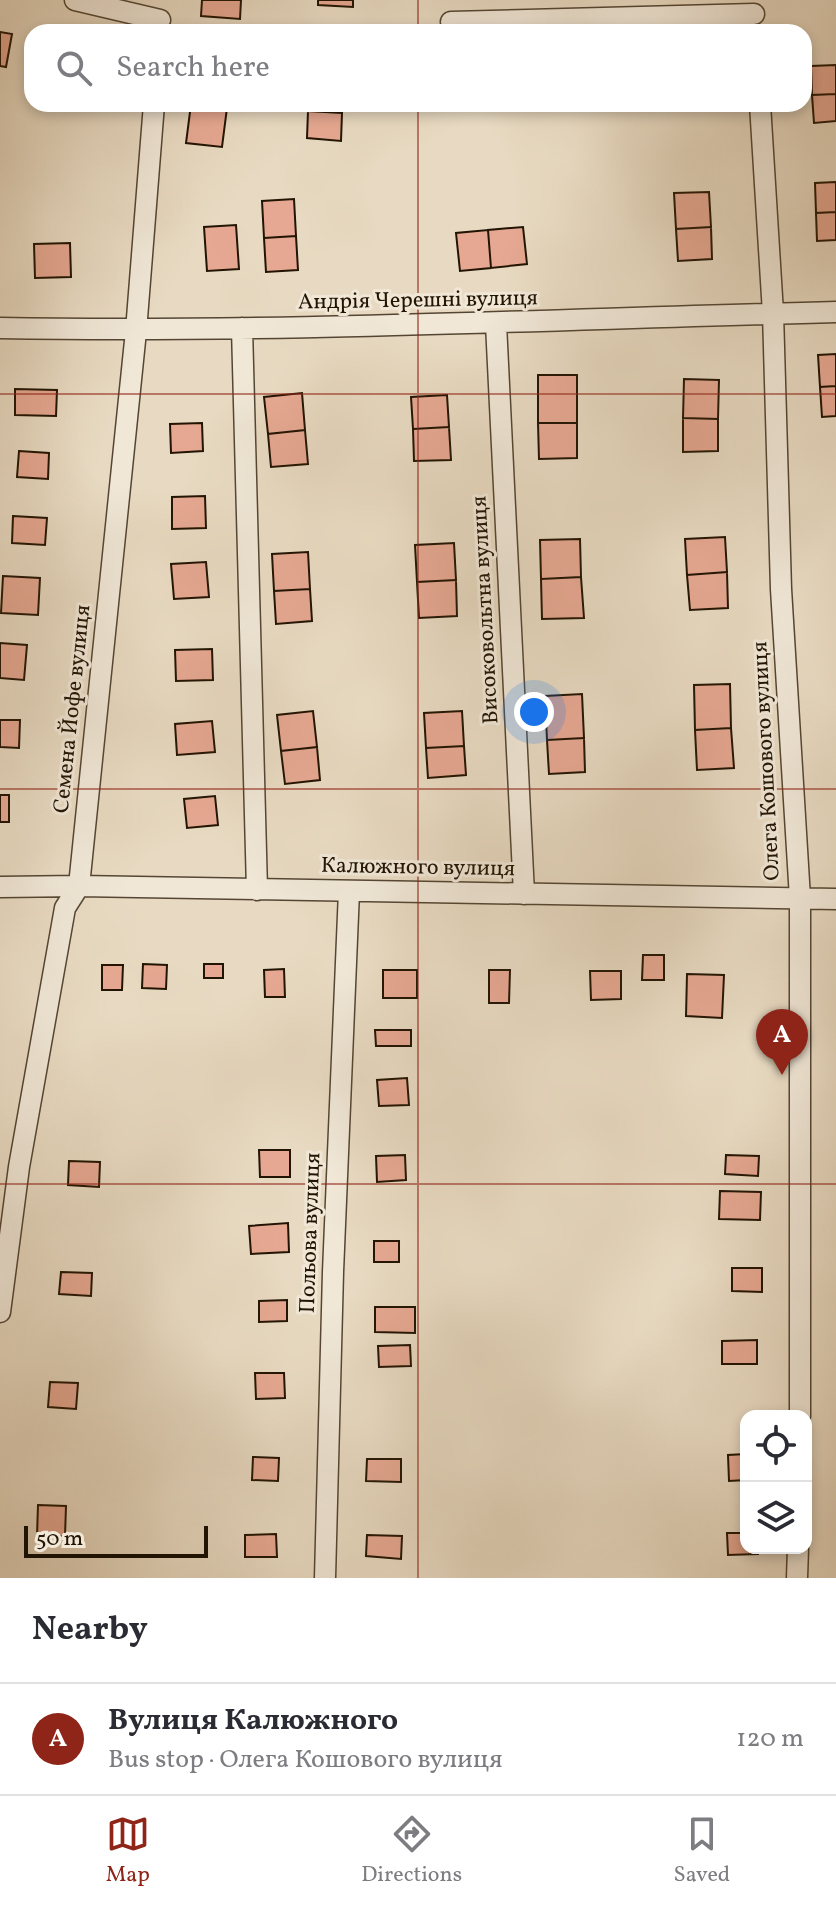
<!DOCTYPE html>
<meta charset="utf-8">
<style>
:root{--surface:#fff;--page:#f7f7f7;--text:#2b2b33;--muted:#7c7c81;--line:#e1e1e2;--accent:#8f2418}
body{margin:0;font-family:Vollkorn,serif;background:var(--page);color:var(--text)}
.controls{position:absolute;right:24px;bottom:24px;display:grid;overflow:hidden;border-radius:16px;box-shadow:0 4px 12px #0003}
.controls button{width:72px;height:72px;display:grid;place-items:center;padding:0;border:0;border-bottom:2px solid var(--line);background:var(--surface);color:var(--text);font:40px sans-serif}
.scale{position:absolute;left:24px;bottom:20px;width:184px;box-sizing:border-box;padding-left:8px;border:4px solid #221403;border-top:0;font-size:22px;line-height:28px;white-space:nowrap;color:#221403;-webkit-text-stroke:6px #f0e7d7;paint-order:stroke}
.you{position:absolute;left:534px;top:712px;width:28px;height:28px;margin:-20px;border:6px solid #fff;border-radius:50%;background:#1a73e8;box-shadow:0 0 0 12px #1a73e833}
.badge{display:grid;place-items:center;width:52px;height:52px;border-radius:50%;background:var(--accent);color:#fff;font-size:26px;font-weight:700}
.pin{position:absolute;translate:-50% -66px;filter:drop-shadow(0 2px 4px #0008)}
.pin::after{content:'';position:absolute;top:42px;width:28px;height:24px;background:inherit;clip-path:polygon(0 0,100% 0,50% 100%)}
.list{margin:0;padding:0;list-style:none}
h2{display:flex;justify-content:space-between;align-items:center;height:104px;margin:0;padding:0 32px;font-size:34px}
h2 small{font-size:26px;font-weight:400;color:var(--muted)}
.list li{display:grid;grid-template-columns:52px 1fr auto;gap:24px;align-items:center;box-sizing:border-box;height:112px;padding:0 32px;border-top:2px solid var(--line)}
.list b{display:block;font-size:30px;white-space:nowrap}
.list p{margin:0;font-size:26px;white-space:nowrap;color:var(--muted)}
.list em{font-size:26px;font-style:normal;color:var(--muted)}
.icon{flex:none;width:44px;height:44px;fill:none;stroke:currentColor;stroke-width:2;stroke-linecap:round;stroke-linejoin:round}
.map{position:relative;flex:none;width:836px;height:1578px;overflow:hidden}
.search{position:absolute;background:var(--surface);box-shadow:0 4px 12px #0003;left:24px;right:24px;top:24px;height:88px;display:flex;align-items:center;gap:20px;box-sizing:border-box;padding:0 28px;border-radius:24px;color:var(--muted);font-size:30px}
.sheet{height:216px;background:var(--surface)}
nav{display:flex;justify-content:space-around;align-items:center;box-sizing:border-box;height:112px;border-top:2px solid var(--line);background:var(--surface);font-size:22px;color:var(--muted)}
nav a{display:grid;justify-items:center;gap:4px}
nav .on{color:var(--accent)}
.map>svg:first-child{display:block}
.building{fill:#e6a892;stroke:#221403;stroke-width:2}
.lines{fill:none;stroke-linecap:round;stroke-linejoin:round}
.minor-casing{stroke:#544633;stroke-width:23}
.minor{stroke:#f0e7d7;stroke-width:20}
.grid{fill:none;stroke:#8f2418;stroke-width:2;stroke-opacity:0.55}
.labels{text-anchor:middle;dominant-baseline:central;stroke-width:6;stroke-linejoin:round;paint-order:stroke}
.street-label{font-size:22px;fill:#221403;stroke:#f0e7d7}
</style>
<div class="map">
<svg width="836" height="1578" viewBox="0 0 836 1578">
<rect width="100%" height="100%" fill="#e8dac2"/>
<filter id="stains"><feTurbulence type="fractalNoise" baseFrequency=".0025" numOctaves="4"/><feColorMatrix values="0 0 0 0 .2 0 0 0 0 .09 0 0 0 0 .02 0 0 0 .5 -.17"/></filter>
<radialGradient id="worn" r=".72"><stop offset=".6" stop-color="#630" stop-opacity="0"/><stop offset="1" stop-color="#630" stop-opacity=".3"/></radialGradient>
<path class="building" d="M 202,0 L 241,0 L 240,19 L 201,16 Z
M 318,0 L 353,0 L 353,7 L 318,5 Z
M 0,32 L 12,34 L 6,67 L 0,66 Z
M 836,65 L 836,94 L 812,95 L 811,66 Z
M 836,94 L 836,121 L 814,123 L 812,95 Z
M 191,104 L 227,108 L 222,147 L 186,143 Z
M 309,104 L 343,104 L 342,113 L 308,111 Z
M 308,111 L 342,113 L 341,141 L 307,138 Z
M 836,182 L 836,212 L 816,213 L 815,183 Z
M 709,192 L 711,227 L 676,229 L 674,193 Z
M 294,199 L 296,236 L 264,238 L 262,201 Z
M 836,212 L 836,240 L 817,241 L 816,213 Z
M 236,225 L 239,269 L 207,271 L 204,227 Z
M 523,227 L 527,264 L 491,268 L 488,230 Z
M 711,227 L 712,259 L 678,261 L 676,229 Z
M 488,230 L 491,268 L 460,271 L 456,233 Z
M 296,236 L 298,270 L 266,272 L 264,238 Z
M 70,243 L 71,277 L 35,278 L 34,244 Z
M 836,354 L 836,386 L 820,387 L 818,355 Z
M 538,375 L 577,375 L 577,423 L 538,423 Z
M 684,379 L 719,380 L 718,419 L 683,418 Z
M 836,386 L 836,416 L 822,417 L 820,387 Z
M 15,389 L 57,390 L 56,416 L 15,415 Z
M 302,393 L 305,430 L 268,434 L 264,397 Z
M 447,395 L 449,427 L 413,429 L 411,397 Z
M 683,418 L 718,419 L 718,451 L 683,452 Z
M 202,423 L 203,451 L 171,453 L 170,424 Z
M 538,423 L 577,423 L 577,458 L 539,459 Z
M 449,427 L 451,460 L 414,461 L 413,429 Z
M 305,430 L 308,464 L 271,467 L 268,434 Z
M 19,451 L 49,453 L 48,479 L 17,477 Z
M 205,496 L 206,528 L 172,529 L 172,497 Z
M 13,516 L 47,518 L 45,545 L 12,543 Z
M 725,537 L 727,572 L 687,575 L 685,539 Z
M 580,539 L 581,577 L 541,579 L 540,540 Z
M 454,543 L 456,580 L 417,582 L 415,545 Z
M 308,552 L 310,589 L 274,591 L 272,554 Z
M 206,562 L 209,597 L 174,599 L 171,564 Z
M 727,572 L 728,608 L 690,610 L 687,575 Z
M 3,576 L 40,578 L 38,615 L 1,613 Z
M 581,577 L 584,618 L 542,619 L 541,579 Z
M 456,580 L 457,616 L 419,618 L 417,582 Z
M 310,589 L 312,621 L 276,624 L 274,591 Z
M 0,643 L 27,645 L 24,680 L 0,678 Z
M 212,649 L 213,680 L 176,681 L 175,650 Z
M 730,684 L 731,728 L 695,730 L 694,685 Z
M 582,694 L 584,738 L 547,740 L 545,696 Z
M 313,711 L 317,747 L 281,751 L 277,715 Z
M 462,711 L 464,746 L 426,748 L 424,713 Z
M 0,720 L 20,720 L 19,748 L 0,747 Z
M 212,721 L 215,752 L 177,755 L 175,724 Z
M 731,728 L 734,768 L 697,770 L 695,730 Z
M 584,738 L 585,772 L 549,774 L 547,740 Z
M 464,746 L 466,775 L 428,778 L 426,748 Z
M 317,747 L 320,780 L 285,784 L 281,751 Z
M 0,795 L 9,795 L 9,822 L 0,822 Z
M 215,796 L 218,825 L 187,828 L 184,799 Z
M 643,955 L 664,955 L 664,980 L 642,980 Z
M 143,964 L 167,965 L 166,989 L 142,988 Z
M 204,964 L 223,964 L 223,978 L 204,978 Z
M 102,965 L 123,965 L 122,990 L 102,990 Z
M 284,969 L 285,997 L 265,997 L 264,970 Z
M 383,970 L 417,970 L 417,998 L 383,998 Z
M 489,970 L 510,970 L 509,1003 L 489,1003 Z
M 489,970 L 510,970 L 509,1003 L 489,1003 Z
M 590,971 L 621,971 L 621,999 L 591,1000 Z
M 687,974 L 724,975 L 722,1018 L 686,1016 Z
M 375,1030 L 411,1030 L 411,1046 L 376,1046 Z
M 407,1078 L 409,1105 L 379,1106 L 377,1080 Z
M 259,1150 L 290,1150 L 290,1177 L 260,1177 Z
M 405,1155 L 406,1180 L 377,1182 L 376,1156 Z
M 726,1155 L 759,1156 L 758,1176 L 725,1174 Z
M 69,1161 L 100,1162 L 99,1187 L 68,1185 Z
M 720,1191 L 761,1192 L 760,1220 L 719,1219 Z
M 288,1223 L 289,1252 L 251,1254 L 249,1226 Z
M 374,1241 L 399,1241 L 399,1262 L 374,1262 Z
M 732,1268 L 762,1268 L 762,1292 L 732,1291 Z
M 61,1272 L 92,1273 L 91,1296 L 59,1294 Z
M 287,1300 L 287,1321 L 259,1322 L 259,1301 Z
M 375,1307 L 415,1307 L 415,1333 L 375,1332 Z
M 757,1340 L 757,1364 L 722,1364 L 722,1341 Z
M 410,1345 L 411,1366 L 379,1367 L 378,1346 Z
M 255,1373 L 284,1373 L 285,1398 L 256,1399 Z
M 50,1382 L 78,1383 L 76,1409 L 48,1407 Z
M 746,1454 L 746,1480 L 729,1481 L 728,1455 Z
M 253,1457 L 279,1458 L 278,1481 L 252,1480 Z
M 367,1459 L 401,1459 L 401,1482 L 366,1481 Z
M 38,1505 L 66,1506 L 65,1536 L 37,1536 Z
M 727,1533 L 746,1533 L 746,1548 L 758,1548 L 758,1554 L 728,1555 Z
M 276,1534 L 277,1557 L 245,1557 L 245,1535 Z
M 367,1535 L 402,1536 L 401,1559 L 366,1556 Z"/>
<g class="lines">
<defs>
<path id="minor" d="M 75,0 L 160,20
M 451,22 L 754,14
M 760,104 L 773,313 L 781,589 L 800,898 L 800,1416
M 496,324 L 524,894
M 0,328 C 279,333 557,319 836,312
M 242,328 L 257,890
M 0,887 L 79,886 L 836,899
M 0,1312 L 19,1167 L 65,908 L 79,886 L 136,331 L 154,104
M 325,1578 L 333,1272 L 349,891
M 797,1578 L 798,1548"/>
</defs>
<use href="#minor" class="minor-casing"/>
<use href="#minor" class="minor"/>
</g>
<path class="grid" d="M 418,0 L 418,32M 418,104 L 418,1578M 0,394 L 836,394M 0,789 L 836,789M 0,1184 L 836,1184"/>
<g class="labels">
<g class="street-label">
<text transform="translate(418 301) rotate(-1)">Андрія Черешні вулиця</text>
<text transform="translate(486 610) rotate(-93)">Високовольтна вулиця</text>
<text transform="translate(73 709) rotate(-84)">Семена Йофе вулиця</text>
<text transform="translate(767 761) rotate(-93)">Олега Кошового вулиця</text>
<text transform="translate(418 868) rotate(1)">Калюжного вулиця</text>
<text transform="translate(311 1233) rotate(-88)">Польова вулиця</text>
</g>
</g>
<rect width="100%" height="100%" filter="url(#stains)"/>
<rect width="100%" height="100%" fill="url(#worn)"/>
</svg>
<div class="controls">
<button><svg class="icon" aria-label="locate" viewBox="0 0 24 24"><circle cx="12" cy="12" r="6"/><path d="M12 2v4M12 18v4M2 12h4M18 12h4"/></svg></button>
<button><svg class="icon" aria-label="layers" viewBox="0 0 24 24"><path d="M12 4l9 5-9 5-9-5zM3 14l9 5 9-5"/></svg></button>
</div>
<div class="scale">50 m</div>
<div class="you"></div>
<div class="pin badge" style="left:782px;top:1075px">A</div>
<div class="search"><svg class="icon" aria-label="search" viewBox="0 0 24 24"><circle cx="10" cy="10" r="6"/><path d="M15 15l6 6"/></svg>Search here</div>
</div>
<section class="sheet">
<h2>Nearby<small></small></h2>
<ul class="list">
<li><span class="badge">A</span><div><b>Вулиця Калюжного</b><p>Bus stop · Олега Кошового вулиця</p></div><em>120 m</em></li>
</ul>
</section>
<nav>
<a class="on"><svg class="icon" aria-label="map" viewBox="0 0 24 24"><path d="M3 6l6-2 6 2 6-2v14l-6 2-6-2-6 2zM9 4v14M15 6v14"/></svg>Map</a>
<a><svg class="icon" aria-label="directions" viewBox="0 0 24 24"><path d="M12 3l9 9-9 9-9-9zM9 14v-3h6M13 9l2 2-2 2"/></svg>Directions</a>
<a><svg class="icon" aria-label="saved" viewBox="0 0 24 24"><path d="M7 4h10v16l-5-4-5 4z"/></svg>Saved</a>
</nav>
